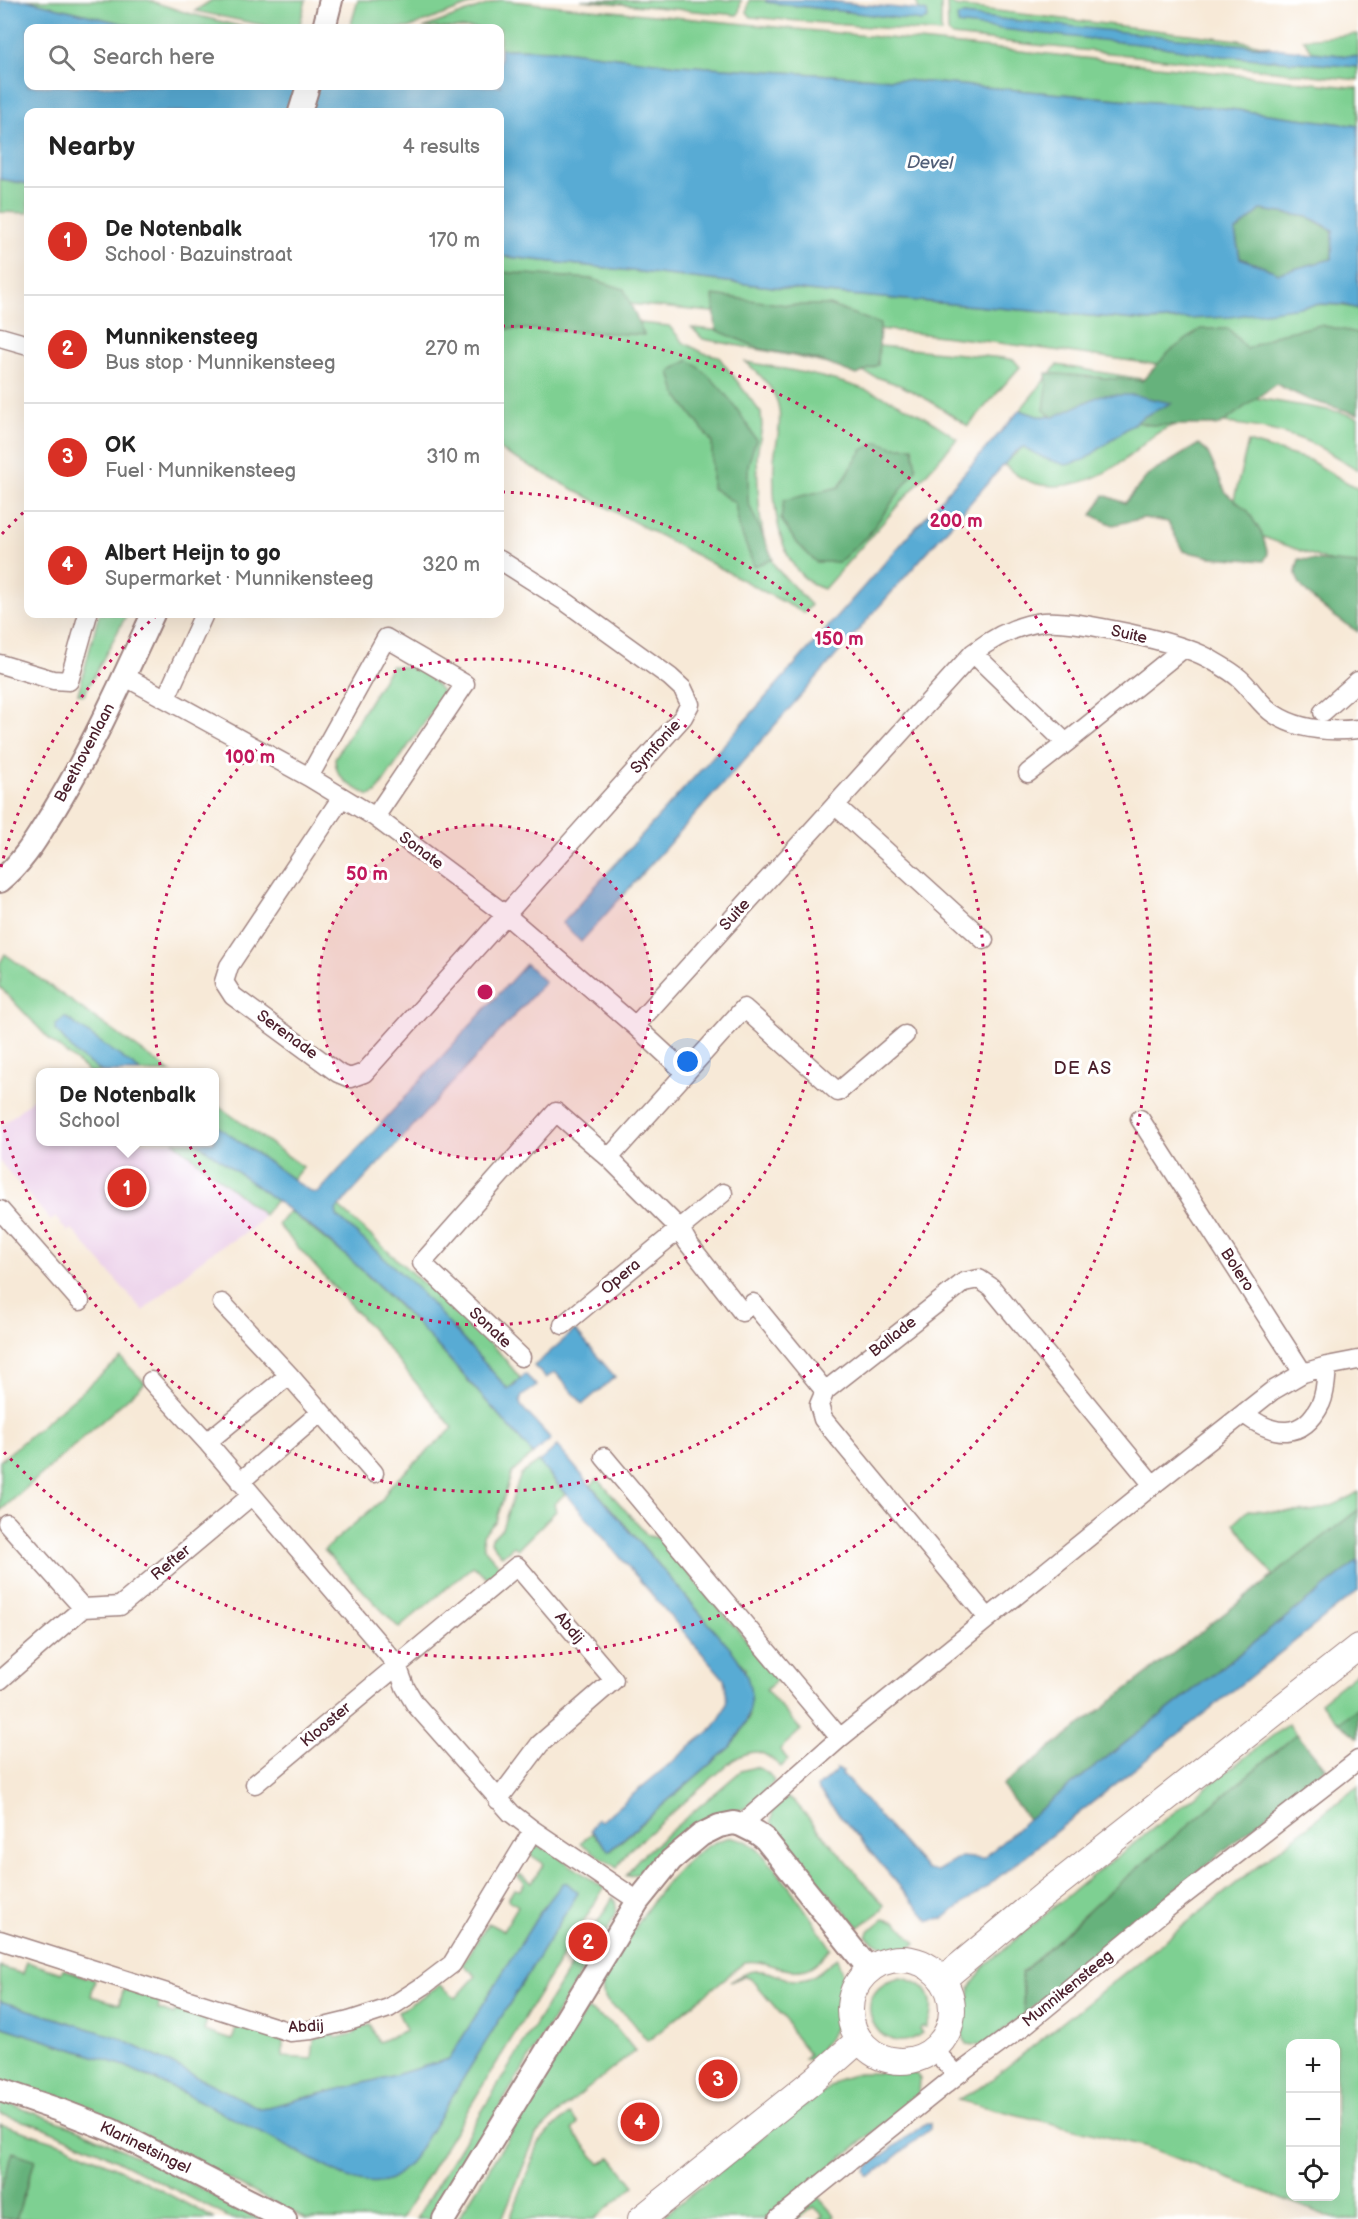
<!DOCTYPE html>
<meta charset="utf-8">
<style>
:root{--surface:#fff;--page:#f2f2f2;--text:#222;--muted:#767676;--line:#e0e0e0;--accent:#d93025}
body{margin:0;font-family:"Balsamiq Sans",sans-serif;background:var(--page);color:var(--text)}
.controls{position:absolute;right:18px;bottom:18px;display:grid;overflow:hidden;border-radius:12px;box-shadow:0 6px 24px #0002}
.controls button{width:54px;height:54px;display:grid;place-items:center;padding:0;border:0;border-bottom:2px solid var(--line);background:var(--surface);color:var(--text);font:30px sans-serif}
.you{position:absolute;left:688px;top:1062px;width:21px;height:21px;margin:-15px;border:4px solid #fff;border-radius:50%;background:#1a73e8;box-shadow:0 0 0 9px #1a73e833}
.badge{display:grid;place-items:center;width:39px;height:39px;border-radius:50%;background:var(--accent);color:#fff;font-size:20px;font-weight:700}
.pin{position:absolute;translate:-50% -50%;border:3px solid #fff;box-shadow:0 2px 6px #0006}
.popup{position:absolute;left:36px;top:1068px;width:183px;height:78px;box-sizing:border-box;display:grid;place-content:center;border-radius:12px;background:var(--surface);filter:drop-shadow(0 2px 4px #0005);font-size:20px;white-space:nowrap;color:var(--muted)}
.popup b{font-size:22px;color:var(--text)}
.popup::after{content:'';position:absolute;left:50%;top:100%;margin-left:-12px;border:12px solid transparent;border-top-color:var(--surface)}
.list{margin:0;padding:0;list-style:none}
h2{display:flex;justify-content:space-between;align-items:center;height:78px;margin:0;padding:0 24px;font-size:26px}
h2 small{font-size:20px;font-weight:400;color:var(--muted)}
.list li{display:grid;grid-template-columns:39px 1fr auto;gap:18px;align-items:center;box-sizing:border-box;height:108px;padding:0 24px;border-top:2px solid var(--line)}
.list b{display:block;font-size:22px;white-space:nowrap}
.list p{margin:0;font-size:20px;white-space:nowrap;color:var(--muted)}
.list em{font-size:20px;font-style:normal;color:var(--muted)}
.icon{flex:none;width:33px;height:33px;fill:none;stroke:currentColor;stroke-width:2;stroke-linecap:round;stroke-linejoin:round}
.map{position:relative;flex:none;width:1358px;height:2219px;overflow:hidden}
.search{position:absolute;background:var(--surface);box-shadow:0 6px 24px #0002;left:24px;top:24px;width:480px;height:66px;display:flex;align-items:center;gap:15px;box-sizing:border-box;padding:0 21px;border-radius:12px;color:var(--muted);font-size:22px}
.panel{position:absolute;background:var(--surface);box-shadow:0 6px 24px #0002;left:24px;top:108px;width:480px;height:510px;border-radius:12px}
.map>svg:first-child{display:block}
.built{fill:#ecd1ea}
.green{fill:#7ed092;stroke:#64785e;stroke-width:1.5;fill-rule:evenodd}
.forest{fill:#66b27c;stroke:#586854;stroke-width:1.5}
.water{fill:#59abd4;stroke:#526580;stroke-width:1.5;fill-rule:evenodd}
.lines{fill:none;stroke-linecap:round;stroke-linejoin:round}
.minor-casing{stroke:#a08481;stroke-width:21}
.tertiary-casing{stroke:#a08481;stroke-width:26}
.secondary-casing{stroke:#a08481;stroke-width:28}
.minor{stroke:#fff;stroke-width:18}
.tertiary{stroke:#fff;stroke-width:22}
.secondary{stroke:#fff;stroke-width:26}
.ring{fill:none;stroke:#c2185b;stroke-width:3;stroke-dasharray:3 6}
.labels{text-anchor:middle;dominant-baseline:central;stroke-width:6;stroke-linejoin:round;paint-order:stroke}
.street-label{font-size:16px;fill:#4a1f2b;stroke:#fff}
.water-label{font-size:18px;font-style:italic;fill:#515e77;stroke:#fff}
.neighbourhood-label{font-size:18px;letter-spacing:1.5px;fill:#4a1f2b;stroke:#fff}
.centre{fill:#c2185b;stroke:#fff;stroke-width:3}
.ring-label{font-size:18px;text-anchor:middle;font-weight:bold;fill:#c2185b;stroke:#fff;stroke-width:6;stroke-linejoin:round;paint-order:stroke}
</style>
<div class="map">
<svg width="1358" height="2219" viewBox="0 0 1358 2219">
<rect width="100%" height="100%" fill="#fff"/>
<filter id="ink" filterUnits="userSpaceOnUse"><feTurbulence type="fractalNoise" baseFrequency=".0167" numOctaves="2"/><feDisplacementMap in="SourceGraphic" scale="12" xChannelSelector="R" yChannelSelector="G"/><feConvolveMatrix kernelMatrix="1 2 1 2 8 2 1 2 1" color-interpolation-filters="sRGB"/></filter>
<filter id="wash" filterUnits="userSpaceOnUse"><feTurbulence type="fractalNoise" baseFrequency=".008" numOctaves="4" result="noise"/><feDisplacementMap in="SourceGraphic" scale="24" xChannelSelector="R" yChannelSelector="G"/><feGaussianBlur stdDeviation="1.35" result="paint"/><feColorMatrix in="noise" values="0 0 0 0 0 0 0 0 0 0 0 0 0 0 0 0 0 1.4 0 .05"/><feComposite in="paint" operator="in"/></filter>
<g filter="url(#wash)">
<rect width="100%" height="100%" fill="#f7e9d7"/>
<path class="built" d="M 40,1093 L 40,1142 L 174,1142 L 264,1215 L 250,1230 L 207,1255 L 143,1311 L 71,1228 L 68,1232 L 55,1217 L 51,1221 L 0,1162 L 0,1127 Z"/>
<path class="green" d="M 26,0 L 148,0 L 187,13 L 247,28 L 141,28 Z
M 212,0 L 306,0 L 299,28 L 277,28 L 195,11 Z
M 358,0 L 483,0 L 408,28 L 350,28 Z
M 500,0 L 1011,50 L 1358,88 L 1358,126 L 1222,108 L 892,79 L 678,65 L 562,50 L 500,49 L 500,28 L 423,28 Z
M 581,0 L 741,0 L 739,13 L 737,15 Z
M 749,0 L 766,0 L 767,2 L 922,21 L 927,12 L 919,10 L 916,1 L 941,2 L 941,33 L 751,17 L 747,12 Z
M 947,0 L 955,6 L 1238,40 L 1271,47 L 1191,40 L 963,15 L 958,16 L 1223,56 L 1358,67 L 1358,80 L 952,36 L 948,32 Z
M 1358,34 L 1358,57 L 1313,52 L 1303,39 Z
M 0,179 L 28,184 L 28,213 L 0,212 Z
M 500,256 L 826,293 L 1148,321 C 1185,320 1221,316 1258,312 C 1291,308 1326,299 1358,309 L 1358,401 C 1275,379 1188,369 1103,357 C 903,328 701,312 500,291 Z
M 500,309 L 669,326 L 684,343 L 704,353 L 718,356 L 761,413 L 762,427 L 757,454 L 758,487 L 760,517 L 765,545 L 776,568 L 811,605 L 804,613 L 500,450 Z
M 692,328 L 1003,358 L 1014,360 L 1020,367 L 968,426 L 930,401 L 902,386 L 862,372 L 793,356 L 703,339 Z
M 746,362 C 824,375 892,389 957,439 L 824,589 C 777,574 772,504 774,461 C 775,444 782,428 779,410 C 777,390 760,375 746,362 Z
M 1057,365 L 1340,412 L 1358,417 L 1358,470 C 1341,460 1325,449 1306,441 C 1274,428 1220,419 1185,423 C 1154,427 1144,447 1120,463 C 1086,487 1036,499 1004,464 L 1023,447 L 1046,459 L 1084,460 L 1143,417 L 1037,416 L 1020,410 Z
M 1248,442 L 1309,460 L 1358,489 L 1358,568 L 1345,567 L 1228,524 Z
M 99,614 L 127,614 L 84,695 L 78,694 Z
M 391,666 C 416,666 429,673 444,694 L 376,793 L 369,796 C 352,785 335,781 335,758 Z
M 5,954 L 171,1072 L 142,1072 L 65,1017 L 56,1025 L 76,1054 L 102,1072 L 89,1072 L 52,1042 L 0,987 L 0,963 Z
M 214,1103 L 303,1167 L 293,1179 L 214,1124 Z
M 174,1142 L 196,1142 L 276,1200 L 264,1215 Z
M 339,1207 L 498,1351 L 521,1379 L 508,1389 L 414,1286 L 337,1216 L 336,1210 Z
M 289,1211 L 352,1261 L 422,1329 L 533,1454 L 512,1473 L 496,1521 L 483,1535 L 484,1548 L 500,1566 L 488,1578 L 473,1566 L 399,1628 L 324,1550 L 382,1500 L 391,1485 L 453,1428 L 370,1327 L 278,1225 Z
M 121,1358 L 145,1383 L 0,1511 L 0,1461 Z
M 539,1462 L 565,1494 L 554,1504 L 556,1511 L 518,1549 L 514,1546 L 502,1556 L 491,1542 L 492,1538 L 502,1528 L 521,1474 Z
M 598,1479 L 648,1536 L 670,1540 L 664,1545 L 779,1678 L 766,1690 L 801,1730 L 780,1749 L 788,1760 L 781,1767 C 763,1750 755,1747 733,1760 L 627,1852 L 617,1868 L 580,1843 L 592,1833 L 610,1851 L 730,1747 L 740,1734 L 749,1717 L 745,1668 L 695,1607 L 591,1485 Z
M 1358,1492 L 1358,1510 L 1273,1576 L 1234,1523 L 1248,1510 C 1291,1512 1320,1518 1358,1492 Z
M 1358,1672 L 1358,1708 L 1339,1723 L 1320,1702 Z
M 1288,1724 L 1297,1734 L 1109,1892 L 1022,1972 L 1024,2014 L 983,2046 L 966,2044 L 962,2033 L 970,1988 L 985,1965 L 1083,1883 Z
M 755,1767 C 764,1770 771,1773 774,1782 C 766,1789 751,1806 743,1809 C 729,1814 717,1812 703,1820 C 680,1832 661,1854 644,1872 C 638,1872 635,1876 626,1876 L 639,1858 L 741,1771 Z
M 1358,1786 L 1358,2219 L 1336,2219 L 1330,2217 L 1147,2147 L 958,2100 L 983,2086 ZM 1290,2044 L 1336,2044 L 1336,2196 L 1290,2196 Z
M 787,1797 L 794,1801 L 884,1905 L 882,1910 L 859,1927 L 800,1861 L 771,1822 L 773,1810 Z
M 732,1837 C 736,1838 742,1839 746,1841 C 770,1853 814,1923 831,1948 C 824,1955 817,1964 810,1967 C 789,1978 767,1958 745,1962 L 648,2041 C 640,2033 634,2022 626,2015 C 611,2003 602,2005 602,1982 C 630,1937 676,1846 732,1837 Z
M 537,1846 L 548,1850 L 604,1888 L 401,2219 L 306,2219 L 119,2123 L 0,2080 L 0,2026 L 125,2066 L 188,2095 L 417,2153 L 578,1893 L 567,1883 L 541,1911 L 449,2059 L 392,2076 L 268,2107 L 259,2108 L 119,2038 L 0,2001 L 0,1967 L 23,1974 L 27,1962 L 61,1973 L 63,1969 L 95,1980 L 91,1996 L 119,2004 L 124,1989 L 160,2000 L 158,2009 L 174,2015 L 176,2010 L 195,2015 L 197,2012 L 208,2015 L 204,2031 L 232,2040 L 237,2024 L 283,2039 L 283,2057 L 312,2059 L 314,2039 L 334,2034 L 336,2038 L 356,2033 L 355,2029 L 370,2025 L 379,2042 L 406,2030 L 398,2012 L 440,1985 L 456,1998 L 476,1976 L 463,1964 L 488,1923 L 503,1931 L 518,1906 L 508,1899 L 514,1889 L 520,1890 L 525,1883 L 518,1877 L 519,1874 L 532,1882 L 544,1864 L 529,1854 Z
M 613,1897 C 620,1907 613,1919 608,1929 L 445,2197 L 431,2219 L 416,2219 Z
M 884,1919 L 897,1922 L 916,1943 C 903,1957 878,1947 866,1936 L 869,1931 Z
M 837,1958 L 842,1973 L 839,1994 L 840,2016 L 830,2037 L 812,2060 L 804,2059 L 809,2054 L 793,2034 L 786,2020 L 751,1979 L 744,1976 L 730,1982 C 767,1955 777,1986 806,1979 C 818,1976 827,1964 837,1958 Z
M 901,1978 C 930,1983 938,2002 926,2028 L 922,2027 L 919,2030 L 922,2033 C 880,2066 840,1990 901,1978 Z
M 587,2009 L 615,2026 L 635,2051 L 566,2106 L 536,2135 L 502,2219 L 458,2219 Z
M 898,2070 L 916,2074 L 920,2079 L 919,2095 L 766,2219 L 660,2219 L 791,2114 L 813,2100 L 840,2079 L 860,2073 L 894,2073 Z
M 0,2101 L 82,2130 L 177,2176 L 260,2219 L 232,2219 L 99,2151 L 42,2127 L 0,2114 Z
M 570,2114 L 578,2124 L 572,2130 L 600,2164 L 611,2157 L 634,2186 L 594,2219 L 510,2219 L 539,2143 L 548,2132 Z
M 0,2124 L 66,2145 L 136,2177 L 215,2219 L 16,2219 L 35,2160 L 13,2153 L 0,2189 Z
M 818,2197 L 835,2216 L 831,2219 L 819,2219 L 823,2215 L 814,2207 L 798,2219 L 788,2219 Z"/>
<path class="forest" d="M 1261,210 L 1309,217 L 1333,231 L 1332,259 L 1279,273 L 1240,258 L 1235,232 Z
M 500,272 L 592,279 L 624,289 L 644,335 C 596,333 548,328 500,329 Z
M 713,295 L 787,305 L 829,305 L 880,324 L 878,365 L 857,375 L 818,360 L 761,349 L 716,330 Z
M 1320,325 L 1358,333 L 1358,414 L 1309,400 L 1276,384 L 1220,425 L 1150,425 L 1113,417 L 1056,420 L 1044,410 L 1047,388 L 1046,373 L 1142,381 L 1169,352 L 1201,329 L 1229,329 L 1247,349 L 1278,334 Z
M 689,360 C 718,380 739,409 756,440 L 748,465 L 748,502 L 773,559 L 754,566 L 739,527 L 735,503 L 712,488 L 712,442 L 676,394 L 670,371 Z
M 878,442 L 893,447 L 913,447 L 916,469 L 869,534 L 839,562 L 816,562 L 795,541 L 781,519 L 784,500 L 839,487 L 862,450 Z
M 1199,444 L 1208,453 L 1226,493 L 1248,511 L 1262,534 L 1268,554 L 1264,561 L 1211,557 L 1183,551 L 1168,522 L 1144,518 L 1113,525 L 1092,515 L 1104,495 L 1125,503 L 1148,475 Z
M 1299,559 L 1358,564 L 1358,632 C 1341,621 1298,594 1296,573 C 1296,569 1298,563 1299,559 Z
M 1358,1510 L 1358,1561 L 1028,1819 L 1002,1786 Z
M 1358,1708 L 1358,1738 L 1339,1723 Z
M 1297,1734 L 1325,1768 L 1024,2014 L 1022,1973 L 1109,1892 Z
M 13,2152 L 35,2160 L 16,2219 L 1,2219 L 0,2189 Z"/>
<path class="water" d="M 0,0 L 26,0 L 141,28 L 28,28 L 28,86 L 500,86 L 500,49 L 562,50 L 678,65 L 892,79 L 1222,108 L 1358,126 L 1358,309 L 1344,305 L 1321,304 L 1230,317 L 1148,321 L 826,293 L 500,256 L 500,112 L 28,112 L 28,184 L 0,179 ZM 1261,210 L 1309,217 L 1333,230 L 1332,259 L 1279,273 L 1240,258 L 1235,232 Z
M 766,0 L 818,0 L 919,10 L 927,12 L 928,19 L 922,21 L 766,2 Z
M 963,15 L 1358,57 L 1358,67 L 1223,56 L 1156,46 L 963,25 L 958,24 L 957,16 Z
M 1101,395 L 1134,395 L 1171,403 L 1143,417 L 1084,460 L 1066,465 L 1046,459 L 1023,447 L 1014,453 L 746,758 L 581,942 L 562,923 L 727,741 L 1020,410 L 1037,416 L 1054,417 Z
M 526,964 L 545,982 L 336,1210 L 337,1216 L 414,1285 L 508,1389 L 513,1387 L 525,1374 L 537,1386 L 522,1396 L 520,1401 L 521,1406 L 551,1439 L 533,1454 C 474,1388 418,1319 352,1261 C 303,1218 248,1180 196,1142 L 214,1142 L 214,1124 L 311,1192 L 318,1193 Z
M 65,1017 L 142,1072 L 102,1072 L 76,1054 L 56,1030 L 56,1025 Z
M 575,1330 L 615,1377 L 583,1404 L 555,1372 L 546,1378 L 534,1366 Z
M 557,1446 L 733,1652 C 758,1686 757,1714 730,1747 L 609,1851 L 591,1830 L 597,1819 L 601,1821 L 713,1728 C 728,1708 729,1702 724,1679 L 539,1462 Z
M 1358,1561 L 1358,1591 L 981,1891 L 942,1919 L 929,1921 L 819,1791 L 818,1787 L 835,1772 L 836,1769 L 843,1771 L 842,1774 L 927,1870 L 937,1871 L 961,1857 L 983,1859 L 1028,1819 Z
M 563,1883 L 567,1883 L 578,1893 L 417,2153 C 397,2181 382,2189 348,2178 L 188,2095 L 125,2066 L 0,2026 L 0,2001 L 119,2038 L 259,2108 L 268,2107 L 392,2076 L 449,2059 L 541,1911 Z
M 926,2123 L 930,2123 L 930,2129 L 871,2176 L 867,2176 L 865,2171 L 867,2167 Z"/>
</g>
<g filter="url(#ink)">
<g class="lines">
<defs>
<path id="minor" d="M 0,337 L 28,345
M 973,653 L 1066,743 L 1184,648
M 0,664 L 53,680 L 69,681 L 88,614
M 124,676 L 309,777 L 375,817 L 506,915 L 635,1026 L 685,1072
M 166,698 L 204,614
M 1323,712 L 1358,681
M 1028,773 L 1066,743
M 309,777 L 386,638 L 465,684 L 375,817
M 342,797 L 229,966 L 224,982 L 233,996 L 338,1073 L 350,1078 L 364,1073 L 683,717 L 690,704 L 683,689 L 670,677 L 566,602 L 500,560
M 835,805 L 984,940
M 635,1026 L 973,653 C 994,637 1016,625 1043,622 C 1075,619 1179,642 1208,658 C 1218,664 1230,670 1239,678 C 1251,688 1260,705 1274,714 C 1298,730 1330,732 1358,729
M 1140,1119 L 1303,1373 L 1327,1366 L 1358,1360
M 609,1158 L 744,1008 L 838,1092 L 905,1035
M 0,1210 L 80,1301
M 222,1303 L 289,1375 L 374,1473
M 753,1303 L 825,1391
M 563,1325 L 723,1193
M 521,1357 L 422,1263 L 556,1112 L 609,1158 L 680,1229 L 688,1243 L 742,1312
M 151,1381 L 207,1442 L 397,1665 L 405,1687 L 415,1704 L 511,1813 L 533,1830 L 638,1901
M 1244,1414 C 1273,1436 1303,1441 1321,1403 C 1326,1392 1326,1378 1327,1366
M 207,1442 L 289,1375
M 604,1457 L 840,1738
M 240,1482 L 321,1412
M 7,1523 L 83,1608
M 988,1618 L 823,1419 L 819,1405 L 825,1391 L 964,1282 L 979,1279 L 991,1287 L 1153,1485
M 0,1680 L 83,1608 L 120,1606 L 251,1496
M 255,1784 L 517,1566 L 614,1680 L 540,1744 L 498,1800
M 741,1825 L 840,1738 L 1153,1485 L 1272,1391 L 1303,1373
M 0,1940 L 290,2032 L 312,2030 L 349,2021 L 389,2008 L 423,1986 L 452,1964 L 533,1830
M 933,2049 L 957,2075
M 778,2219 L 957,2075 L 1025,2025 L 1165,1910 L 1358,1760"/>
<path id="tertiary" d="M 324,28 L 331,0
M 300,112 L 308,86
M 0,881 C 23,863 38,836 53,812 C 92,748 122,681 153,614
M 0,2090 L 62,2111 L 111,2130 L 285,2219
M 444,2219 L 638,1901 L 671,1860 L 701,1835 L 719,1826 L 734,1823 L 741,1825 L 757,1833 L 765,1839 L 869,1969"/>
<path id="secondary" d="M850 2010a51 51 0 1 1 102 0a51 51 0 1 1-102 0Z
M 942,1980 L 1044,1895 L 1358,1647
M 641,2219 L 814,2080 L 859,2040"/>
</defs>
<use href="#minor" class="minor-casing"/>
<use href="#tertiary" class="tertiary-casing"/>
<use href="#secondary" class="secondary-casing"/>
<use href="#minor" class="minor"/>
<use href="#tertiary" class="tertiary"/>
<use href="#secondary" class="secondary"/>
</g>
</g>
<circle cx="485" cy="992" r="167" fill="#c2185b" fill-opacity=".12"/>
<g class="ring">
<circle cx="485" cy="992" r="167"/>
<circle cx="485" cy="992" r="333"/>
<path d="M1 867A500 500 0 0 1 157 615M502 492A500 500 0 1 1 1 1117"/>
<path d="M2 534A666 666 0 0 1 27 509M502 326A666 666 0 1 1 2 1450"/>
</g>
<g class="labels">
<g class="street-label">
<text transform="translate(1129 635) rotate(13)">Suite</text>
<text transform="translate(656 747) rotate(-48)">Symfonie</text>
<text transform="translate(85 753) rotate(-62)">Beethovenlaan</text>
<text transform="translate(421 851) rotate(37)">Sonate</text>
<text transform="translate(735 915) rotate(-48)">Suite</text>
<text transform="translate(287 1035) rotate(36)">Serenade</text>
<text transform="translate(1237 1270) rotate(57)">Bolero</text>
<text transform="translate(621 1277) rotate(-40)">Opera</text>
<text transform="translate(490 1328) rotate(43)">Sonate</text>
<text transform="translate(893 1337) rotate(-38)">Ballade</text>
<text transform="translate(171 1563) rotate(-40)">Refter</text>
<text transform="translate(569 1628) rotate(50)">Abdij</text>
<text transform="translate(326 1725) rotate(-40)">Klooster</text>
<text transform="translate(1068 1989) rotate(-39)">Munnikensteeg</text>
<text transform="translate(306 2027) rotate(-3)">Abdij</text>
<text transform="translate(145 2148) rotate(26)">Klarinetsingel</text>
</g>
<g class="water-label">
<text transform="translate(930 163) rotate(1)">Devel</text>
</g>
<g class="neighbourhood-label">
<text x="1083" y="1068">DE AS</text>
</g>
</g>
<circle cx="485" cy="992" r="9" class="centre"/>
<g class="ring-label">
<text x="956" y="527">200 m</text>
<text x="839" y="645">150 m</text>
<text x="250" y="763">100 m</text>
<text x="367" y="880">50 m</text>
</g>
</svg>
<div class="controls">
<button>+</button>
<button>−</button>
<button><svg class="icon" aria-label="locate" viewBox="0 0 24 24"><circle cx="12" cy="12" r="6"/><path d="M12 2v4M12 18v4M2 12h4M18 12h4"/></svg></button>
</div>
<div class="you"></div>
<div class="pin badge" style="left:127px;top:1188px">1</div>
<div class="popup"><b>De Notenbalk</b>School</div>
<div class="pin badge" style="left:588px;top:1942px">2</div>
<div class="pin badge" style="left:718px;top:2079px">3</div>
<div class="pin badge" style="left:640px;top:2122px">4</div>
<div class="search"><svg class="icon" aria-label="search" viewBox="0 0 24 24"><circle cx="10" cy="10" r="6"/><path d="M15 15l6 6"/></svg>Search here</div>
<section class="panel">
<h2>Nearby<small>4 results</small></h2>
<ul class="list">
<li><span class="badge">1</span><div><b>De Notenbalk</b><p>School · Bazuinstraat</p></div><em>170 m</em></li>
<li><span class="badge">2</span><div><b>Munnikensteeg</b><p>Bus stop · Munnikensteeg</p></div><em>270 m</em></li>
<li><span class="badge">3</span><div><b>OK</b><p>Fuel · Munnikensteeg</p></div><em>310 m</em></li>
<li><span class="badge">4</span><div><b>Albert Heijn to go</b><p>Supermarket · Munnikensteeg</p></div><em>320 m</em></li>
</ul>
</section>
</div>
